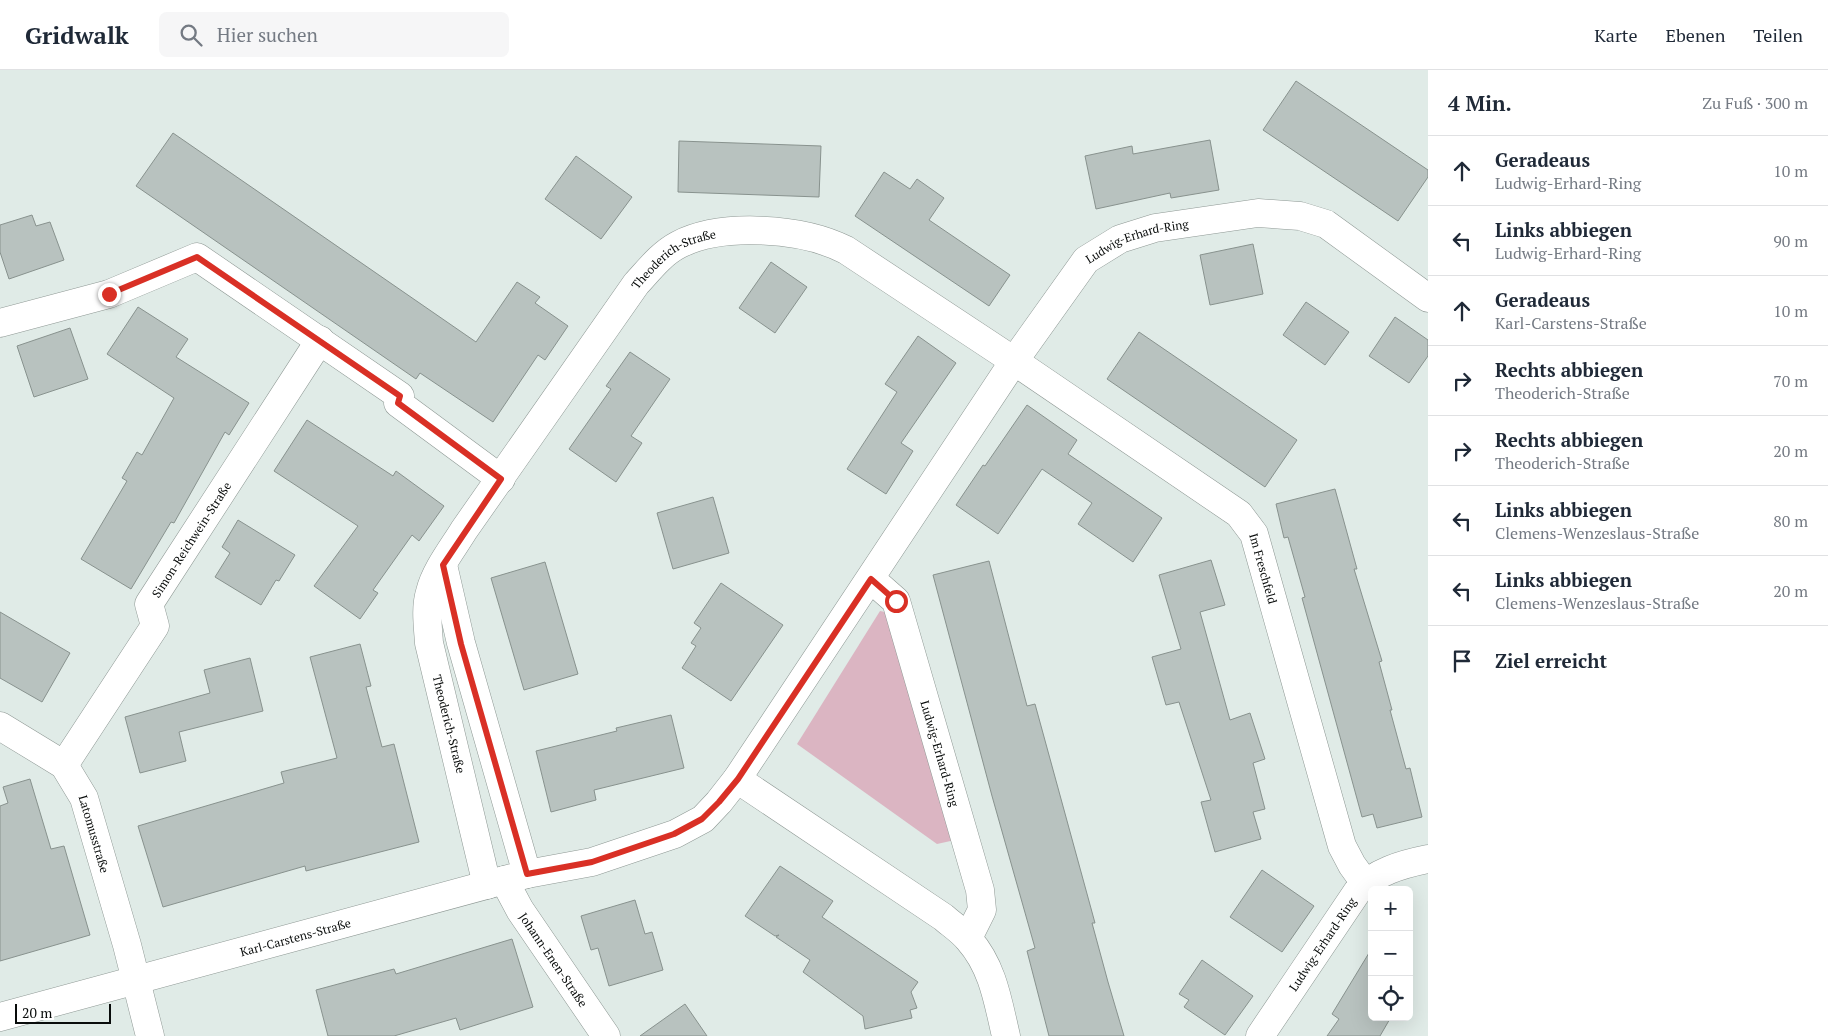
<!DOCTYPE html>
<html lang="de">
<meta charset="utf-8">
<style>
:root{--surface:#fff;--page:#f6f6f7;--text:#1f2937;--muted:#747a83;--line:#e0e1e3}
body{margin:0;font-family:"PT Serif",serif;background:var(--page);color:var(--text)}
.controls{position:absolute;right:15px;bottom:15px;display:grid;overflow:hidden;border-radius:8px;box-shadow:0 5px 20px #0002}
.controls button{width:45px;height:45px;display:grid;place-items:center;padding:0;border:0;border-bottom:1px solid var(--line);background:var(--surface);color:var(--text);font:25px sans-serif}
.scale{position:absolute;left:15px;bottom:12px;width:96px;box-sizing:border-box;padding-left:5px;border:2px solid #090c0b;border-top:0;font-size:14px;line-height:18px;white-space:nowrap;color:#090c0b;-webkit-text-stroke:4px #fff;paint-order:stroke}
.stop{position:absolute;width:15px;height:15px;margin:-11px;border:4px solid #d93025;border-radius:50%;background:#fff}
.stop.end{background:#d93025;border-color:#fff;box-shadow:0 1px 5px #0008}
.list{margin:0;padding:0;list-style:none}
h2{display:flex;justify-content:space-between;align-items:center;height:65px;margin:0;padding:0 20px;font-size:21px}
h2 small{font-size:16px;font-weight:400;color:var(--muted)}
.list li{display:grid;grid-template-columns:32px 1fr auto;gap:15px;align-items:center;box-sizing:border-box;height:70px;padding:0 20px;border-top:1px solid var(--line)}
.list b{display:block;font-size:19px;white-space:nowrap}
.list p{margin:0;font-size:16px;white-space:nowrap;color:var(--muted)}
.list em{font-size:16px;font-style:normal;color:var(--muted)}
.icon{flex:none;width:28px;height:28px;fill:none;stroke:currentColor;stroke-width:2;stroke-linecap:round;stroke-linejoin:round}
.map{position:relative;flex:none;width:1428px;height:966px;overflow:hidden}
header{display:flex;align-items:center;gap:30px;box-sizing:border-box;height:70px;padding:0 25px;background:var(--surface);border-bottom:1px solid var(--line)}
header strong{font-size:24px}
nav{display:flex;gap:28px;margin-inline-start:auto;font-size:18px}
.search{width:350px;height:45px;background:var(--page);display:flex;align-items:center;gap:12px;box-sizing:border-box;padding:0 18px;border-radius:8px;color:var(--muted);font-size:19px}
main{display:flex}
aside{flex:1;background:var(--surface)}
.map>svg:first-child{display:block}
.green{fill:#dbb5c2}
.building{fill:#b8c2bf;stroke:#88928e}
.lines{fill:none;stroke-linecap:round;stroke-linejoin:round}
.minor-casing{stroke:#8e9894;stroke-width:29}
.minor{stroke:#fff;stroke-width:28}
.route{stroke:#d93025;stroke-width:6}
.labels{text-anchor:middle;dominant-baseline:central;stroke-width:4.5;stroke-linejoin:round;paint-order:stroke}
.street-label{font-size:12px;fill:#090c0b;stroke:#fff}
</style>
<header>
<strong>Gridwalk</strong>
<div class="search"><svg class="icon" aria-label="search" viewBox="0 0 24 24"><circle cx="10" cy="10" r="6"/><path d="M15 15l6 6"/></svg>Hier suchen</div>
<nav><a>Karte</a><a>Ebenen</a><a>Teilen</a></nav>
</header>
<main>
<div class="map">
<svg width="1428" height="966" viewBox="0 0 1428 966">
<rect width="100%" height="100%" fill="#e0ebe7"/>
<path class="green" d="M 880,541 L 890,543 L 955,770 L 937,774 L 797,674 Z"/>
<path class="building" d="M 1296,11 L 1428,100 L 1428,107 L 1398,151 L 1263,60 Z
M 173,63 L 476,272 L 517,212 L 540,227 L 535,233 L 568,256 L 545,290 L 538,285 L 493,352 L 420,303 L 416,309 L 136,116 Z
M 1210,70 L 1219,120 L 1171,128 L 1170,123 L 1096,139 L 1085,86 L 1132,76 L 1133,84 Z
M 679,71 L 821,76 L 819,127 L 678,122 Z
M 576,86 L 632,127 L 601,169 L 545,129 Z
M 884,102 L 910,119 L 917,109 L 944,128 L 929,150 L 1010,205 L 989,236 L 855,146 Z
M 32,145 L 36,156 L 50,152 L 64,190 L 9,209 L 0,182 L 0,155 Z
M 1253,174 L 1263,224 L 1210,235 L 1200,185 Z
M 771,192 L 807,217 L 775,263 L 739,238 Z
M 1306,232 L 1349,262 L 1325,295 L 1283,265 Z
M 138,237 L 188,269 L 176,287 L 249,333 L 229,365 L 225,362 L 174,453 L 171,452 L 131,519 L 81,489 L 127,411 L 122,408 L 137,382 L 142,385 L 174,328 L 107,284 Z
M 1395,247 L 1428,270 L 1428,286 L 1409,313 L 1369,286 Z
M 70,258 L 88,309 L 34,327 L 17,276 Z
M 1139,262 L 1297,370 L 1265,417 L 1107,309 Z
M 918,266 L 956,293 L 901,373 L 913,381 L 886,424 L 847,399 L 897,322 L 885,314 Z
M 630,282 L 670,309 L 631,366 L 642,373 L 616,412 L 569,379 L 611,319 L 606,316 Z
M 1027,335 L 1077,370 L 1068,384 L 1162,448 L 1133,492 L 1078,454 L 1092,433 L 1042,399 L 998,464 L 956,435 L 983,395 L 985,396 Z
M 307,350 L 393,406 L 396,401 L 444,436 L 419,471 L 412,465 L 373,520 L 378,523 L 360,549 L 314,516 L 358,456 L 274,401 Z
M 1335,419 L 1357,499 L 1354,499 L 1382,591 L 1379,592 L 1392,640 L 1390,640 L 1406,699 L 1410,698 L 1422,747 L 1377,758 L 1373,744 L 1362,747 L 1302,528 L 1305,527 L 1288,467 L 1284,468 L 1276,434 Z
M 713,427 L 729,483 L 673,499 L 657,443 Z
M 238,450 L 295,485 L 279,511 L 276,510 L 261,535 L 215,507 L 230,483 L 222,477 Z
M 1211,490 L 1225,535 L 1200,542 L 1230,650 L 1250,643 L 1265,689 L 1253,693 L 1265,739 L 1253,742 L 1261,769 L 1215,782 L 1201,732 L 1211,730 L 1179,632 L 1166,635 L 1152,587 L 1181,579 L 1159,505 Z
M 989,491 L 1027,636 L 1035,634 L 1095,853 L 1092,853 L 1108,912 L 1124,966 L 1049,966 L 1027,881 L 1035,878 L 992,726 L 933,505 Z
M 545,492 L 578,604 L 524,620 L 491,508 Z
M 721,513 L 783,555 L 731,631 L 682,598 L 696,576 L 691,573 L 701,558 L 694,553 Z
M 0,542 L 70,583 L 42,632 L 0,608 Z
M 360,574 L 371,616 L 366,617 L 382,677 L 394,674 L 419,772 L 306,801 L 305,796 L 163,837 L 138,756 L 284,713 L 281,702 L 337,688 L 310,587 Z
M 250,588 L 263,641 L 179,662 L 186,691 L 140,703 L 125,647 L 210,623 L 204,600 Z
M 671,645 L 684,698 L 594,720 L 596,730 L 551,742 L 536,681 L 617,661 L 616,658 Z
M 30,709 L 51,779 L 64,776 L 90,865 L 0,891 L 0,736 L 8,733 L 3,717 Z
M 780,796 L 833,831 L 822,847 L 918,912 L 911,922 L 917,938 L 910,940 L 912,948 L 865,959 L 863,946 L 803,902 L 810,890 L 776,867 L 779,865 L 775,866 L 745,846 Z
M 1262,800 L 1314,836 L 1282,882 L 1230,847 Z
M 635,830 L 645,864 L 652,862 L 663,900 L 609,916 L 598,878 L 591,880 L 581,846 Z
M 512,869 L 533,937 L 460,960 L 456,948 L 394,966 L 328,966 L 316,920 L 394,899 L 396,904 Z
M 1372,878 L 1372,947 L 1391,947 L 1380,966 L 1327,966 L 1339,949 L 1332,944 Z
M 1202,890 L 1253,926 L 1225,965 L 1184,937 L 1189,930 L 1179,924 Z
M 685,934 L 707,966 L 640,966 Z"/>
<g class="lines">
<defs>
<g id="minor">
<path d="M 0,253 L 109,224 L 197,187 L 400,326 L 398,333 L 501,409"/>
<path d="M 443,495 L 461,573 L 527,804"/>
<path id="s1" d="M 871,509 L 896,531 L 980,820 L 982,840 L 968,868"/>
<path id="s2" d="M 0,656 L 64,695 L 84,728 L 127,875 L 150,966"/>
<path id="s3" d="M 64,695 L 155,556 L 149,534 L 320,270"/>
<path d="M 737,709 L 943,847 C 951,854 962,861 969,870 C 993,897 998,932 1006,966"/>
<path id="s4" d="M 504,810 L 520,840 L 606,966"/>
<path id="s5" d="M 487,815 L 429,573 C 428,557 425,538 430,522 C 435,501 453,478 464,460 L 636,214 C 649,200 661,184 678,175 C 722,152 803,158 846,180 L 1014,291 L 1239,444 L 1254,464 L 1342,776 L 1352,795 L 1365,813"/>
<path id="s6" d="M 0,947 L 527,804 L 592,792 L 675,764 L 703,749 L 719,732 L 737,709 L 1014,291 L 1086,190 L 1120,169 L 1155,158 L 1258,143 L 1300,146 L 1326,154 L 1428,228"/>
<path id="s7" d="M 1260,966 L 1357,822 C 1374,802 1403,794 1428,789"/>
</g>
</defs>
<use href="#minor" class="minor-casing"/>
<use href="#minor" class="minor"/>
</g>
<g class="lines">
<path class="route" d="M 109,224 L 197,187 L 400,326 L 398,333 L 501,409 L 443,495 L 461,574 L 527,804 L 592,792 L 674,764 L 702,749 L 719,732 L 738,709 L 871,509 L 896,531"/>
</g>
<g class="labels">
<g class="street-label">
<text stroke="none"><textPath href="#s6" startOffset="1465">Ludwig-Erhard-Ring</textPath></text>
<text stroke="none"><textPath href="#s5" startOffset="718">Theoderich-Straße</textPath></text>
<text stroke="none"><textPath href="#s3" startOffset="266">Simon-Reichwein-Straße</textPath></text>
<text stroke="none"><textPath href="#s5" startOffset="1436">Im Freschfeld</textPath></text>
<text transform="translate(449 654) rotate(76)">Theoderich-Straße</text>
<text stroke="none"><textPath href="#s1" startOffset="192">Ludwig-Erhard-Ring</textPath></text>
<text stroke="none"><textPath href="#s2" startOffset="151">Latomusstraße</textPath></text>
<text stroke="none"><textPath href="#s6" startOffset="306">Karl-Carstens-Straße</textPath></text>
<text stroke="none"><textPath href="#s7" startOffset="111">Ludwig-Erhard-Ring</textPath></text>
<text stroke="none"><textPath href="#s4" startOffset="94">Johann-Enen-Straße</textPath></text>
</g>
</g>
</svg>
<div class="controls">
<button>+</button>
<button>−</button>
<button><svg class="icon" aria-label="locate" viewBox="0 0 24 24"><circle cx="12" cy="12" r="6"/><path d="M12 2v4M12 18v4M2 12h4M18 12h4"/></svg></button>
</div>
<div class="scale">20 m</div>
<div class="stop" style="left:896px;top:531px"></div>
<div class="stop end" style="left:109px;top:224px"></div>
</div>
<aside>
<h2>4 Min.<small>Zu Fuß · 300 m</small></h2>
<ul class="list">
<li><svg class="icon" aria-label="ahead" viewBox="0 0 24 24"><path d="M12 20V5M6 11l6-6 6 6"/></svg><div><b>Geradeaus</b><p>Ludwig-Erhard-Ring</p></div><em>10 m</em></li>
<li><svg class="icon" aria-label="left" viewBox="0 0 24 24"><path d="M17 20v-9H6M10 6l-5 5 5 5"/></svg><div><b>Links abbiegen</b><p>Ludwig-Erhard-Ring</p></div><em>90 m</em></li>
<li><svg class="icon" aria-label="ahead" viewBox="0 0 24 24"><path d="M12 20V5M6 11l6-6 6 6"/></svg><div><b>Geradeaus</b><p>Karl-Carstens-Straße</p></div><em>10 m</em></li>
<li><svg class="icon" aria-label="right" viewBox="0 0 24 24"><path d="M7 20v-9h11M14 6l5 5-5 5"/></svg><div><b>Rechts abbiegen</b><p>Theoderich-Straße</p></div><em>70 m</em></li>
<li><svg class="icon" aria-label="right" viewBox="0 0 24 24"><path d="M7 20v-9h11M14 6l5 5-5 5"/></svg><div><b>Rechts abbiegen</b><p>Theoderich-Straße</p></div><em>20 m</em></li>
<li><svg class="icon" aria-label="left" viewBox="0 0 24 24"><path d="M17 20v-9H6M10 6l-5 5 5 5"/></svg><div><b>Links abbiegen</b><p>Clemens-Wenzeslaus-Straße</p></div><em>80 m</em></li>
<li><svg class="icon" aria-label="left" viewBox="0 0 24 24"><path d="M17 20v-9H6M10 6l-5 5 5 5"/></svg><div><b>Links abbiegen</b><p>Clemens-Wenzeslaus-Straße</p></div><em>20 m</em></li>
<li><svg class="icon" aria-label="arrive" viewBox="0 0 24 24"><path d="M6 21V4h12l-3 4 3 4H6"/></svg><div><b>Ziel erreicht</b></div></li>
</ul>
</aside>
</main>
